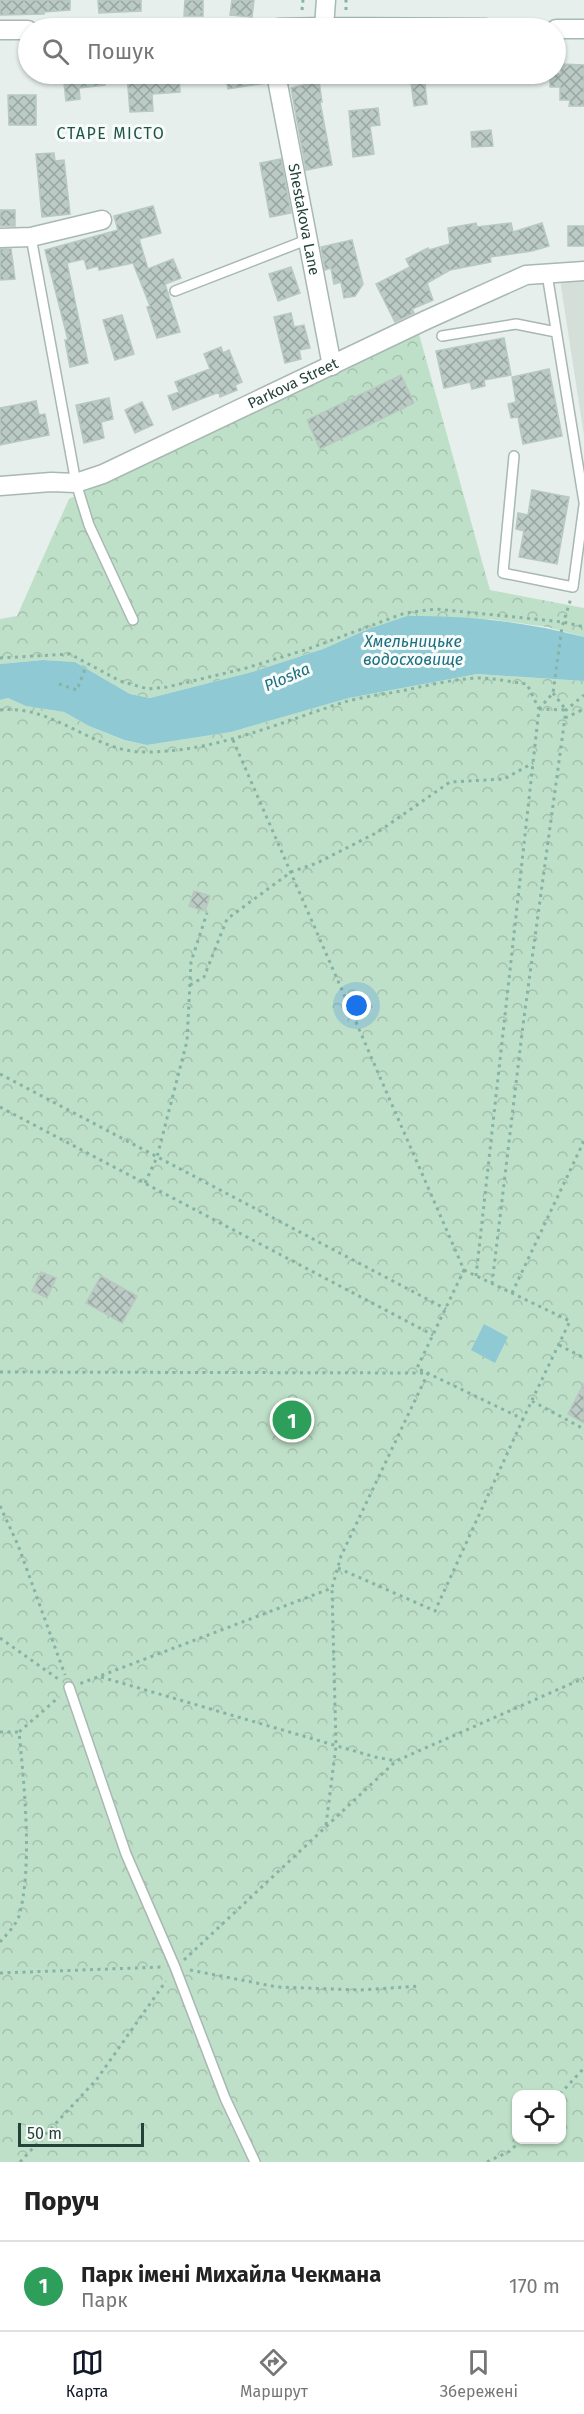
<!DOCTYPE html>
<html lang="uk">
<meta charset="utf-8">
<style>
:root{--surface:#fff;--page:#f6f6f6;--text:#222;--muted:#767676;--line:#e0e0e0;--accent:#111827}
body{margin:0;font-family:"Fira Sans",sans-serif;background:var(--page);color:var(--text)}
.controls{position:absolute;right:18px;bottom:18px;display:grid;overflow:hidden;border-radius:12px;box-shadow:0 2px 4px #0004}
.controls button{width:54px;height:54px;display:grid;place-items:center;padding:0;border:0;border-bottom:2px solid var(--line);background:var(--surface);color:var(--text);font:30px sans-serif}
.scale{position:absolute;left:18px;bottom:15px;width:126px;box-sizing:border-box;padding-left:6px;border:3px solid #24423a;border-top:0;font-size:16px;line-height:21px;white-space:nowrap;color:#24423a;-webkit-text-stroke:4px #f7fbf9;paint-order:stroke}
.you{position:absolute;left:357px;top:1006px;width:21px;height:21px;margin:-15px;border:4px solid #fff;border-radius:50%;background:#1a73e8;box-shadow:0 0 0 9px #1a73e833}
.badge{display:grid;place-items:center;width:39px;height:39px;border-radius:50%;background:var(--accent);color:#fff;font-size:20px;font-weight:700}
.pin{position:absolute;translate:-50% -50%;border:3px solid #fff;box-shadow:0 2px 6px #0006}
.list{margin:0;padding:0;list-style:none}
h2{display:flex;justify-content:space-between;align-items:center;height:78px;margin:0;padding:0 24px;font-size:26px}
h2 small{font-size:20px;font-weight:400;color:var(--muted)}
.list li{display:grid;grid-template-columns:39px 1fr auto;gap:18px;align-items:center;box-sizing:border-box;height:90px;padding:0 24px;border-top:2px solid var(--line)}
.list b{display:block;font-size:22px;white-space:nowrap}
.list p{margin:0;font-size:20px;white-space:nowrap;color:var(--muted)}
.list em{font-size:20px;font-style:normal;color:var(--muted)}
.icon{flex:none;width:33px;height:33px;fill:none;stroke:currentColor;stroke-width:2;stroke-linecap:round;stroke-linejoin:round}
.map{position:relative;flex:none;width:584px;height:2162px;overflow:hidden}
.search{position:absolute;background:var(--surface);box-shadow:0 2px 4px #0004;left:18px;right:18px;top:18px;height:66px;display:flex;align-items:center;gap:15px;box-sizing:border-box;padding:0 21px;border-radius:33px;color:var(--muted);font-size:22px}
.sheet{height:168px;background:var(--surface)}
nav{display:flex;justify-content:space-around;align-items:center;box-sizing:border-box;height:84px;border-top:2px solid var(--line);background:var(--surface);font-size:16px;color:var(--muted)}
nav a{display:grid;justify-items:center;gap:3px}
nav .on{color:var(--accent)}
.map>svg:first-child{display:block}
.built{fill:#d4dfda}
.park{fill:url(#park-crowns);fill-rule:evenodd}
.water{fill:#8ec9d4}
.building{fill:url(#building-cross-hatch);stroke:#b8c9c2;stroke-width:1.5}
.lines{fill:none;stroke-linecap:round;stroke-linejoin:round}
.lane-casing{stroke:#a8b8b2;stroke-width:12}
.street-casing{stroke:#a8b8b2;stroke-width:21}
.secondary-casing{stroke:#a4bbb3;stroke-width:21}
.path{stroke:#86b3a5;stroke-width:3;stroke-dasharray:3 4.5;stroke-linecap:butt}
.lane{stroke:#fff;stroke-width:9}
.street{stroke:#fff;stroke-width:18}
.secondary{stroke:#fff;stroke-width:18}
.labels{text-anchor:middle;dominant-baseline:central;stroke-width:6;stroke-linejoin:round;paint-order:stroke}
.street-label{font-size:15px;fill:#24423a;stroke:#f7fbf9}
.neighbourhood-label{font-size:16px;letter-spacing:1.5px;fill:#1f5548;stroke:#f7fbf9}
.water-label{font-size:16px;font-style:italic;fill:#1c6f80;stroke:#f7fbf9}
</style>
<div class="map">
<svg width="584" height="2162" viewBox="0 0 584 2162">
<defs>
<pattern id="park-crowns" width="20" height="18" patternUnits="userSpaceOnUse" patternTransform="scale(1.5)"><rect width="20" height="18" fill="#bfe0c8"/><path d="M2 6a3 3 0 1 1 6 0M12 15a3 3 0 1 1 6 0" fill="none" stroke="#a4c1ad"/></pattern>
<pattern id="building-cross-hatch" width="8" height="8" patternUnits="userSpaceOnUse" patternTransform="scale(1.5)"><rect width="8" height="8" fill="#bbcac4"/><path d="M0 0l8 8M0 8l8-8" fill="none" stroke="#98a6a0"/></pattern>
</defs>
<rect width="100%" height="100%" fill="#e6efeb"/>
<path class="built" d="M 584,279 L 584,436 L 560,280 Z"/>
<path class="park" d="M 419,334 L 490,590 L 584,608 L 584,637 L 547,627 L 489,619 L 366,630 L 323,649 L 252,672 L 150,698 L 130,694 L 75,662 L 43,660 L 0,664 L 0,619 L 17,616 L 69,499 Z
M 477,674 L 584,681 L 584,2162 L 0,2162 L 0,700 L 8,698 L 27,706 L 64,712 L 89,726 L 123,740 L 147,745 L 231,732 L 349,698 ZM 516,2094 L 562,2094 L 562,2140 L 516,2140 Z"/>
<path class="water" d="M 407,616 C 467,615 526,622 584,637 L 584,681 L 477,674 L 349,698 L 231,732 L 147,745 L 124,740 L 89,726 L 64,712 L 26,706 L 8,698 L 0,700 L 0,664 L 43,660 L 75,662 L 130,694 L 150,698 L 252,672 L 323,649 L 366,630 Z
M 484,1324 L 508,1337 L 495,1363 L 471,1350 Z"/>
<path class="building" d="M 0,0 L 70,0 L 70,10 L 44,12 L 44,14 L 0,15 Z
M 98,0 L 141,0 L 141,11 L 99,13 Z
M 185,0 L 203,0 L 203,16 L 184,16 Z
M 232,0 L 254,0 L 252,17 L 230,15 Z
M 561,64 L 584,65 L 584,106 L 569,106 L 570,100 L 560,100 L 560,87 L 550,87 L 550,74 L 561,74 Z
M 63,74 L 104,74 L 105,85 L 79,88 L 80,99 L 66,101 Z
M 148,74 L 179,74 L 180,92 L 152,94 L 153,111 L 130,112 L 127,75 Z
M 225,74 L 265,74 L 266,83 L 228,89 Z
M 410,74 L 424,74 L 427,104 L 414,106 Z
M 319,81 L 322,102 L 320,102 L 332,165 L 306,170 L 291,88 Z
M 8,95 L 36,95 L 36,125 L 9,125 Z
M 378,108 L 380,125 L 370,126 L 374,154 L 353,157 L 349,111 Z
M 491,130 L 493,146 L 472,147 L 471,132 Z
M 54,153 L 55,161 L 64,160 L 70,214 L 42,217 L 36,154 Z
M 281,159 L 291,213 L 270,217 L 260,163 Z
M 153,206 L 161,233 L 139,239 L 148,269 L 173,259 L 181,278 L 165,284 L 180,332 L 157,338 L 147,307 L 150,306 L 133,263 L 99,270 L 98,266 L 87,269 L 84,259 L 67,263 L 88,363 L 70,367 L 65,340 L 68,340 L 45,250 L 118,230 L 114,216 Z
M 0,210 L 15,210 L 15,226 L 0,226 Z
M 476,223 L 477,227 L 511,223 L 513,232 L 542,223 L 549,246 L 532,251 L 490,257 L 491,262 L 450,270 L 427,283 L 433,300 L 412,309 L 414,313 L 395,322 L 376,284 L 410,267 L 406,259 L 428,248 L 429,250 L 450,244 L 448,228 Z
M 568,226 L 584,226 L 584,246 L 568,246 Z
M 352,240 L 363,284 L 355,296 L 344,298 L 341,282 L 334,284 L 331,268 L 325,270 L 321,247 Z
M 0,249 L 11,249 L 15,279 L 0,280 Z
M 291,267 L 300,293 L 278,301 L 269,274 Z
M 291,313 L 294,327 L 304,325 L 310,348 L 299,350 L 301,359 L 285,363 L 274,317 Z
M 122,315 L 134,354 L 115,360 L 103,320 Z
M 504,338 L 511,375 L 484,380 L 485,386 L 472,389 L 470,382 L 444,388 L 436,351 Z
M 221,347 L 223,353 L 229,350 L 242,382 L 235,385 L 237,390 L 220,397 L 219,392 L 173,410 L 168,396 L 179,392 L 175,382 L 210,369 L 204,354 Z
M 549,369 L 562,436 L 523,444 L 518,417 L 511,418 L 508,404 L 516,402 L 512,377 Z
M 401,375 L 414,403 L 320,449 L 307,420 Z
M 109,398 L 113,419 L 101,422 L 104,438 L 84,443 L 76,405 Z
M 36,401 L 39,415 L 45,414 L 49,435 L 0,445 L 0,408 Z
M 142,402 L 153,425 L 135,433 L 125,410 Z
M 532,490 L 569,497 L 557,564 L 519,557 L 524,531 L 516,529 L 518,513 L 528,515 Z
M 194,891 L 210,896 L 205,911 L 189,906 Z
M 41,1272 L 56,1278 L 47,1298 L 32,1291 Z
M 101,1276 L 137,1296 L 122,1323 L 86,1303 Z
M 584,1383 L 584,1423 L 568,1414 Z"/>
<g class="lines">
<defs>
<path id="lane" d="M 31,237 L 76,483 L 89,525 L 133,620
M 547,274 L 584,502
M 175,291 L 309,239
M 442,336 L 516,324 L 556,332
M 514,456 L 503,573 L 573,587 L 584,505
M 69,1687 L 126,1854 L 175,1967 L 225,2098 L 255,2162"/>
<g id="street">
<path d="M 278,28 L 324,27"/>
<path d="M 0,30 L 28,30"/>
<path id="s1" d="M 276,74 L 332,366"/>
<path d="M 0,238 L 31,237 L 102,220"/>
<path id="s2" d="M 0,486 L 51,482 L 76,483 L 103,474 L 426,320 L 526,275 L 584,271"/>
</g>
<path id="secondary" d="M 326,0 L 324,27 L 486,28
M 556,29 L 584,29"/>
</defs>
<use href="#lane" class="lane-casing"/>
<use href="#street" class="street-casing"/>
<use href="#secondary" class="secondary-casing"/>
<path class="path" d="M 302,10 L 303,0
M 346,10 L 346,0
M 0,658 L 70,654 L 120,681 L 148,689 L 167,687 L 243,669 L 308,649 L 405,613 L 436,609 L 563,622 L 584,627
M 59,684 L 77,690 L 85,669
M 553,693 L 566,710
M 539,709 L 553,693 L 562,627 L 571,598
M 539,709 L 566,710
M 0,710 C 54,704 94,753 146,752 C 217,752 282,721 348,701 C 367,696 387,694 406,690 C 429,685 454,679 478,678 C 494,678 511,682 527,684 L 539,709 L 476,1276
M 565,718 L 584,709
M 233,740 L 464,1270
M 190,985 L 204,977 L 227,919 L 291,872 L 317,863 L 378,832 L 450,782 L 504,779 L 533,763
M 0,1074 L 446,1309
M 0,1107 L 433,1335
M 145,1183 L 157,1157 L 187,1041 L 191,962 L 207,913
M 464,1270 L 570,1321 L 523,1419 L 417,1368 Z
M 492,1284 L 523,1025 L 566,710 L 584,695
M 512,1293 L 584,1141
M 559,1345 L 584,1358
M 0,1372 L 428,1373 L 341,1556 L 332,1588 L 79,1684
M 532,1401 L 584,1429
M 0,1506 L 18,1545 L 65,1675
M 338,1568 L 435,1611 L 523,1419
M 0,1638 L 61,1681
M 101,1677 L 375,1757 L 396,1761
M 0,1732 L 19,1732
M 326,1825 L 336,1746 L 332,1588
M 0,1942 C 6,1935 16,1925 19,1916 C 33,1867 24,1783 19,1732 L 59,1697
M 184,1960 L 396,1761 L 584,1678
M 190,1970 L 277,1987 L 361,1990 L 419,1986
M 0,1973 L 163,1967
M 560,2094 L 584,2068
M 20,2162 L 97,2079 L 166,1981
M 487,2162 L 510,2151 L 521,2140"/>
<use href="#lane" class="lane"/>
<use href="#street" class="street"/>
<use href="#secondary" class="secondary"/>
</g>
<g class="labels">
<g class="street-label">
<text stroke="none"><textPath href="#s1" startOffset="148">Shestakova Lane</textPath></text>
<text stroke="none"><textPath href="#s2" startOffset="315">Parkova Street</textPath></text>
</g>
<g class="neighbourhood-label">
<text x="111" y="133">СТАРЕ МІСТО</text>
</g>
<g class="water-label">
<text x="413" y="641">Хмельницьке<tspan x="413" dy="18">водосховище</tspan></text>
<text transform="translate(287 677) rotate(-23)">Ploska</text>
</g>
</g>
</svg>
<div class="controls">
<button><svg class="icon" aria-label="locate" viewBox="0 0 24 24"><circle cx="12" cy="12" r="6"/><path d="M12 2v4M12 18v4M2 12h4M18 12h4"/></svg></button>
</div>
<div class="scale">50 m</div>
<div class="you"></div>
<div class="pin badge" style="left:292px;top:1420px;background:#2e9e5b">1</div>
<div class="search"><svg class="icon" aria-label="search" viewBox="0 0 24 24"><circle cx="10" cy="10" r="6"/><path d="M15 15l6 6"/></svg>Пошук</div>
</div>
<section class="sheet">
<h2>Поруч<small></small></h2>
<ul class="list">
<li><span class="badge" style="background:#2e9e5b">1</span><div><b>Парк імені Михайла Чекмана</b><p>Парк</p></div><em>170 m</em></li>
</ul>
</section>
<nav>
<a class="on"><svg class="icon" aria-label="map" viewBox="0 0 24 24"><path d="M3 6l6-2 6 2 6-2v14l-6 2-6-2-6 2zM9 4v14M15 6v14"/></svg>Карта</a>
<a><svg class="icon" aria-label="directions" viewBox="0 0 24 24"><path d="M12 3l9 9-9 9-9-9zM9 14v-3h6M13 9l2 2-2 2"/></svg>Маршрут</a>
<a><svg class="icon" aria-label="saved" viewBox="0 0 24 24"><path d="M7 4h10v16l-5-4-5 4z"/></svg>Збережені</a>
</nav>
